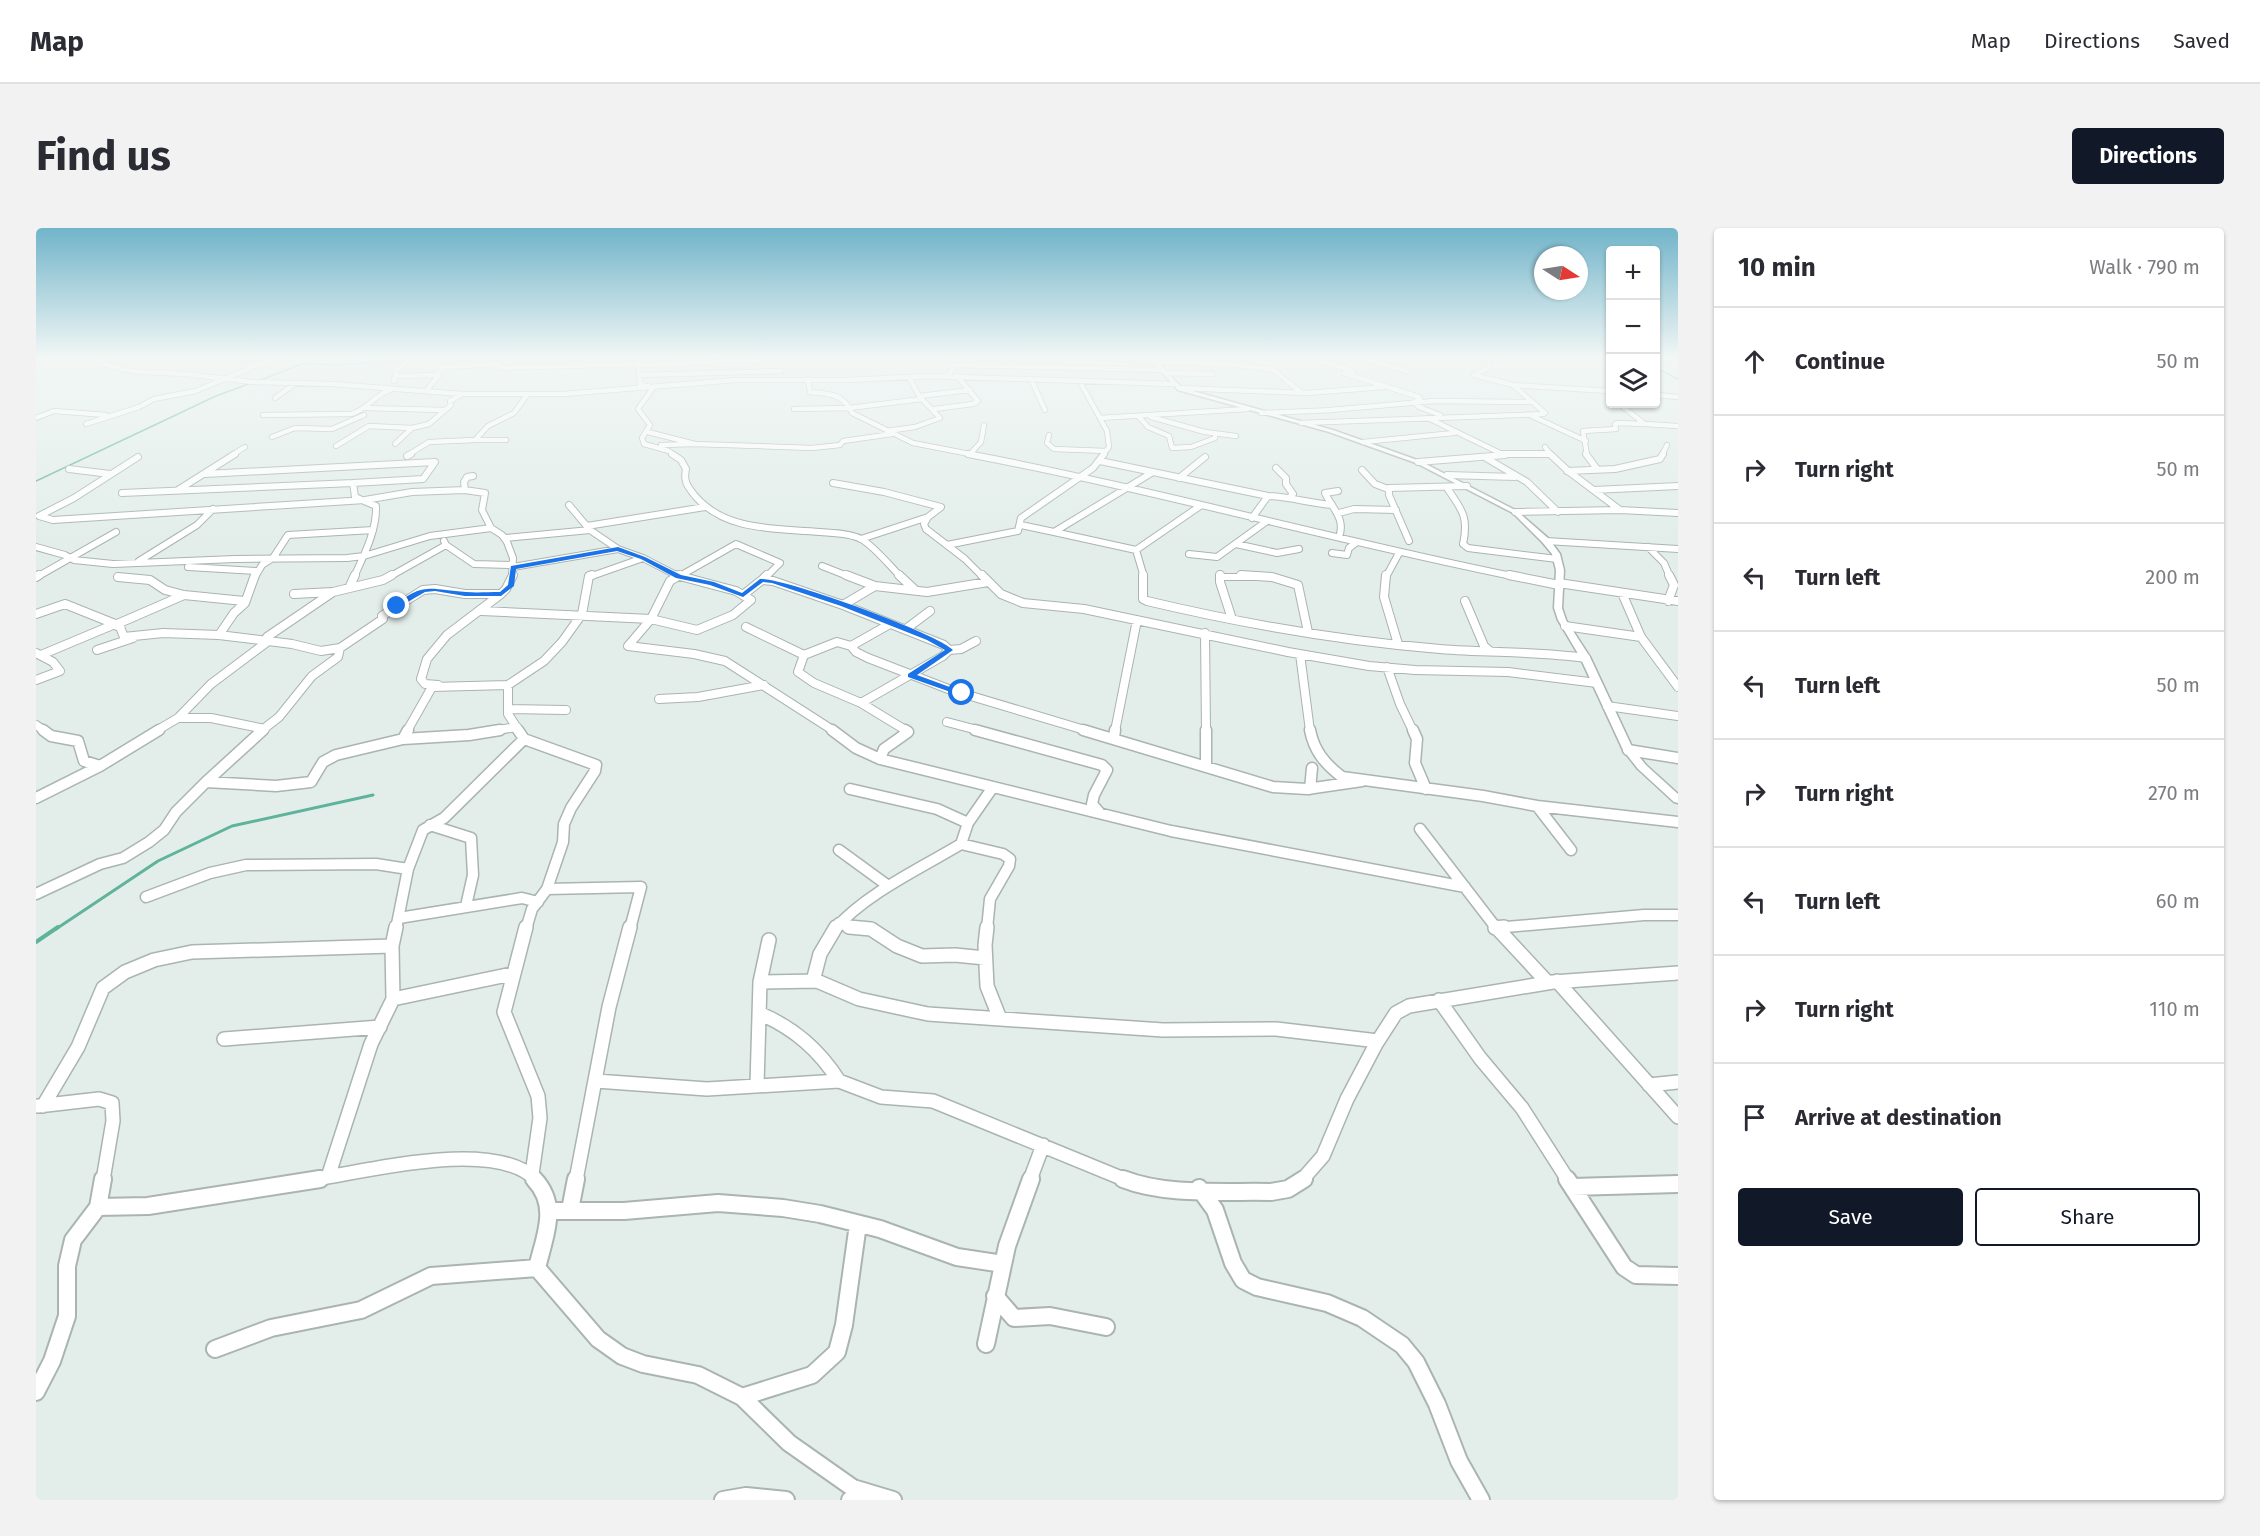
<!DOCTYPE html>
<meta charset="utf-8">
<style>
:root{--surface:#fff;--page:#f2f2f3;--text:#2b2b33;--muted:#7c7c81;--line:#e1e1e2;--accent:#111827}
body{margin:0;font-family:"Fira Sans",sans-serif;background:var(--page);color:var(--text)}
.controls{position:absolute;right:18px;top:18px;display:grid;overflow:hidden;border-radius:6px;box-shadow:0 2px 4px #0004}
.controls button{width:54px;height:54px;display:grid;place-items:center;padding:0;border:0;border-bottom:2px solid var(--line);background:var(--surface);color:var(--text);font:30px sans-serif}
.compass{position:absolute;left:1498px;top:18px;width:54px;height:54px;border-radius:50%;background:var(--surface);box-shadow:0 2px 4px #0004;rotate:102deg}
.stop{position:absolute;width:18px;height:18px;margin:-14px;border:4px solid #1a73e8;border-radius:50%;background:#fff}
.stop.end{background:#1a73e8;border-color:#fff;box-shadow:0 2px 6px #0008}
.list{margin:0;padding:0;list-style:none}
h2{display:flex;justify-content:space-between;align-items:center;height:78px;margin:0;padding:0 24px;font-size:26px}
h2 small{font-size:20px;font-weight:400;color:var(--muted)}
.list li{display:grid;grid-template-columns:39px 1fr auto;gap:18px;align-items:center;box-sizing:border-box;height:108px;padding:0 24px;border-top:2px solid var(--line)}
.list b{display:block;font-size:22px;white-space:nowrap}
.list em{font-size:20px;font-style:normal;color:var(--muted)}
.actions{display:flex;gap:12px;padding:18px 24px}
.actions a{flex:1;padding:14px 0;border:2px solid var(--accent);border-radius:6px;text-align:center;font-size:21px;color:var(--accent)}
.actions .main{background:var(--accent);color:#fff}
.icon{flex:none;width:33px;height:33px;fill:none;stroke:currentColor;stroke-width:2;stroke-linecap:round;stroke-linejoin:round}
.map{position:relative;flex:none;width:1642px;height:1272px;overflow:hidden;border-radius:6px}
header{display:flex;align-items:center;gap:36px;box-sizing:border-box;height:84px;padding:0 30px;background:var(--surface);border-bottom:2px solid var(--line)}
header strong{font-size:28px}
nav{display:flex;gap:33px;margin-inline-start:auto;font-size:21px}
.intro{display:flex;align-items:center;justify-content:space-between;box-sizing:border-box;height:144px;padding:0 36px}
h1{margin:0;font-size:42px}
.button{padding:15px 27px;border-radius:6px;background:var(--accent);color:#fff;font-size:21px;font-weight:700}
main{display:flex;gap:36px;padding:0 36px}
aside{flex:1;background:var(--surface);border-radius:6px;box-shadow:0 2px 4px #0004}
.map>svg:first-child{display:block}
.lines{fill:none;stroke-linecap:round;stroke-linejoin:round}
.stream-far2{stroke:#60b39b;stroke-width:1.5}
.stream-far1{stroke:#60b39b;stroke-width:3}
.stream{stroke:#60b39b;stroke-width:4}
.minor-far5-casing{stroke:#aab4b0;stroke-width:6}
.minor-far4-casing{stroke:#aab4b0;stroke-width:8}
.minor-far3-casing{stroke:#aab4b0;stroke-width:10}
.minor-far2-casing{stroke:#aab4b0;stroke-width:13}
.minor-far1-casing{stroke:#aab4b0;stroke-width:16}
.minor-casing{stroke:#aab4b0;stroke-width:20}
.tertiary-casing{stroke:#aab4b0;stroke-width:3}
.minor-far5{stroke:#fff;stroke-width:4.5}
.minor-far4{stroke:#fff;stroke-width:6}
.minor-far3{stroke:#fff;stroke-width:8}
.minor-far2{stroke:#fff;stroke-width:10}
.minor-far1{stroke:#fff;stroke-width:13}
.minor{stroke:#fff;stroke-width:16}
.tertiary{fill:#fff;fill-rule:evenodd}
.route{fill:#1a73e8}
</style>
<header>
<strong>Map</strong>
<nav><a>Map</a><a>Directions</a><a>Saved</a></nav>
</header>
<div class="intro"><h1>Find us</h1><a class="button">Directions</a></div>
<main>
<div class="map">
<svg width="1642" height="1272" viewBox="0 0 1642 1272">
<rect width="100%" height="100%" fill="#e3eeea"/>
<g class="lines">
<path class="stream-far2" d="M 270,136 L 304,137 L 382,131
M 1620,140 L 1642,151
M 222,153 L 279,131
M 0,253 L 180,168 L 215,155"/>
<path class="stream-far1" d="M 20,701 L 122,633 L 196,598 L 337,567"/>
<path class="stream" d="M 0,714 L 22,699"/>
<defs>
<path id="minor-far5" d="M 52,131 L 89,142 L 106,144 L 150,146 L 216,154 L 296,156 L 426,166 L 527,166 L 700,152 L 811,152 L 893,148 L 1137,156
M 602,131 L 604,156 L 617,160 L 602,181 L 614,197 L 606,210 L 608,216 L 633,223 L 638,227
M 1276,131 L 1312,141 L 1317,144 L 1308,145 L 1383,169 L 1384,172 L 1378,174 L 1383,179 L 1404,187
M 1328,131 L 1372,143
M 1454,131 L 1452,140 L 1438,147 L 1477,157
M 1119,134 L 1189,136 L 1236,141 L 1266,165
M 602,137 L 743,132
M 1129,145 L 1176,146
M 401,146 L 407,139 L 463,136 L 463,140 L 602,136
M 604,147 L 745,143
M 360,148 L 403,147 L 390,163
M 912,148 L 919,137 L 1127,142
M 772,151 L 774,164 C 793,166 807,165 816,185 L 877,215 L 939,227
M 995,151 L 1009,182
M 1043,152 L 1071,203 L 1073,219 L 1067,227
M 358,153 L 361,141 L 374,131
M 1143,160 L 1271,165 L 1348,159
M 1620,167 L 1642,169
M 883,168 L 934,162
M 239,170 L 260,155
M 329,180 L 408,182
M 813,180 L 886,171
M 758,181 L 812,180
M 898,181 L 937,176 L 942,173 L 921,148
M 1294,182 L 1398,173 L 1495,174
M 1225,185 L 1298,182
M 227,187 L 315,186 C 331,182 338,167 354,162
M 1496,188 L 1550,213
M 1103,189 L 1112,199 L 1133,208 L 1136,220 L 1155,219 L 1179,210 L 1179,206
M 1115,189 L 1169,204 L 1200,208
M 0,190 L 18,183 L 70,187
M 1064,190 L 1212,181
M 1392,190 L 1468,227
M 1265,195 L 1507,186 L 1509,185 L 1477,157 L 1574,163
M 50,196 L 103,179 L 118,171 L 160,163 L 236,131
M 1609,196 L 1642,198
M 851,203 L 879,199 L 904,190 L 883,168 L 873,149
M 612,204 L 659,216 L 625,217
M 1013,207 L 1011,215 L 1018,221 L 1070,223
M 236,209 L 259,200 L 296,201 L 328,187
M 470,212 L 439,212 L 452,198 L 478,185 L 491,167
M 1327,214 L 1418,205
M 359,216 L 376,200
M 659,216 L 776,220 L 804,217 L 807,213 L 856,206
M 300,218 L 333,198 L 376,200 L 393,196 L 415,177 L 414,173 L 426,166
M 1509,219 L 1515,227
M 934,226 L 945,214 L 948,197
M 1468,226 L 1512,226
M 196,227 L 209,219
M 372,227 L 393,214 L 439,212
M 1551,227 L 1547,203 L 1580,201 L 1579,196 L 1581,195 L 1609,196 L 1587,179
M 1626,227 L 1631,217"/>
<path id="minor-far4" d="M 636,226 L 645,232 L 650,241 C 647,254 652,259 660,269 C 691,304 741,300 784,304 C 796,305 814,305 825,311 C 837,317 854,338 865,349
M 932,226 C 1116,261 1297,312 1481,349
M 1468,226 L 1512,226
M 1514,226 L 1532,243 L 1584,282
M 1550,226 L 1561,241
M 371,228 L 375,226
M 102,229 L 38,270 L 3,288 L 17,292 L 329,272 L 376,264 L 429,262 L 428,254 L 431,249 L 437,248
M 1450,230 L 1491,254 L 1522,284
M 1064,233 L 1232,268
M 1382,234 L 1469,227 L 1466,226
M 1240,240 L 1250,250 L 1250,256 L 1257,266 L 1254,269
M 33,241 L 74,246
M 1326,242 L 1339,256 L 1352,261
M 1531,243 L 1579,241 L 1624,231 L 1627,226
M 169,246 L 399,234 L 387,251 L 317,255
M 1411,247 L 1479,249
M 1143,250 L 1169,229
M 797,255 L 848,264 L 905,279 L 892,289
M 1411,260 C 1426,282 1433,289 1427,316 L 1432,320 L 1521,331
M 142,262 L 199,226
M 429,262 L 449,265 L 446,282 L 455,300
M 1558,262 L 1642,258
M 1302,263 L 1289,265 C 1296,280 1310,291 1303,309
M 86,265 L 317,255 L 319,269 L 340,278 C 341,302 328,327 318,349
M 533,277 L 554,302 L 582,321 L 607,330 L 644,349
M 1479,284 L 1584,282 L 1642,285
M 1303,285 L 1318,281 L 1360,282
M 1216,290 L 1232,268 C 1254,269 1274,275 1296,277
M 985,297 L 1018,304
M 551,298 L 669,279
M 469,310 L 554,302
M 825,311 L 892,289 L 888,296 L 890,301 L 929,331 L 947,349
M 408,313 L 410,317 L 438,336 L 477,337
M 1373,313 L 1353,267 L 1353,260 L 1431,258
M 1510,313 L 1642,321
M 1200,316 L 1241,325 L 1263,321
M 911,317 L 982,303 L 985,290 L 1057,240 L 1068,226
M 0,319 L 29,327 L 38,332 L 77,336 L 199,331 L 311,330 L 328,328 L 394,308 L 455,300 L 466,307 L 471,314 L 477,330 L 476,349
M 1612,319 L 1628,335 L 1634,349
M 1100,322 L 1018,304 L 1117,244
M 1296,325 L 1311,327 L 1313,320 L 1321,314
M 1153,326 L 1181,329 L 1231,293
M 103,333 L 161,297 L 177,281
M 786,338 L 814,349
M 152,339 L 221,343
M 477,339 L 582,321
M 1,349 L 80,304
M 219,349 L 226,337 L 237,330 L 252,307 L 337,302
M 353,349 L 410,317
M 553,349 L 607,330
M 642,349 L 700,316 L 744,335 L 730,349
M 1108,349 L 1100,322 L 1164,278
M 1184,349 L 1232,349
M 1350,349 L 1363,325"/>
<path id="minor-far3" d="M 640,347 L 700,363 L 715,372 L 697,387 L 661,402 L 615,391 L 592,418 L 658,426 L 689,433 L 798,503
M 810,347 L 839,358
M 863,347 L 878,361
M 946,347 L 965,366 L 987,375 L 1048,381 L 1252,424 L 1333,438 L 1379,442 L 1472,444 L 1561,455
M 1107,347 L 1107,371 L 1111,373 C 1208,396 1305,413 1404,421 C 1453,425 1502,423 1550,430
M 1184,347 L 1184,354 L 1196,391
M 1205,347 L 1236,349 L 1262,357 L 1272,404
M 1350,347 L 1348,369 L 1362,416
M 1473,347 L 1523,357
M 0,349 L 3,347
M 82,349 L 114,352 L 129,362 L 148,367 L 208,373
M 726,352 L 731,347
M 1523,355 L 1642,373
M 314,358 L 319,347
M 1586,365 L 1605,409 L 1642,459
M 258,366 L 297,364
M 148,367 L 79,397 L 84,399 L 88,409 L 127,405 L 183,407 L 256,416 L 285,423 L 304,420 L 347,391 L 346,388 L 387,362 L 399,361 L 429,366 L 465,366 L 470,361 L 477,347
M 707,367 L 726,352 L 737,353 L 807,377 L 908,417 L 913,422 L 907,428 L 825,475 L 871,503
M 1429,373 L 1448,418 L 1454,423
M 1632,373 L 1638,357 L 1633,347
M 807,377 L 839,358 L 891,364 L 952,354
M 445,383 L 615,391 L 634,353 L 644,347
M 0,386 L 29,376 L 79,396
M 854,396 L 815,418 L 820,424 L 832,430 L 915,462 L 1052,503
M 1529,398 L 1605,409
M 710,399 L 768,427
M 870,401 L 894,383
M 1169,405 L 1170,503
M 183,407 L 198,385 L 209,375 L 219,347
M 815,418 L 801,414 L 768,427 L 762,444 L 778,455 L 825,475
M 61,422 L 97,410
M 913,422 L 925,421 L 940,413
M 0,425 L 17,434 L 24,443 L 0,452
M 1264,426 L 1274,503
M 5,427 L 79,396
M 1351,439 L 1364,476 L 1377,503
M 402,457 L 389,456 L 385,451 L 391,431 L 411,407 L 465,366
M 472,457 L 472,486 L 483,503
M 623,471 L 662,469 L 728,457
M 1571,478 L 1642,488
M 472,481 L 530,482
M 142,490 L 175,490 L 229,501
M 911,494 L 945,503
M 0,497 L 9,503
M 120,503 L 142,490 L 175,456 L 231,414 L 231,409 L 297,364 L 347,352 L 356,347
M 225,503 L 243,489 L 276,448 L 302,429 L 304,420
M 371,503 L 396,459 L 472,457 L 508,433 L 526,414 L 546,386 L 553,348 L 556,347
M 455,503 L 481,499
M 1079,503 L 1101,392"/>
<path id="minor-far2" d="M 7,502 L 15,508 L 42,513 L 48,533 L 64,538
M 796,502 L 820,520 L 844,531 L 1135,603 L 1429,659
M 939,502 L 1066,537 L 1071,542 L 1058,567 L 1056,576 L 1063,584
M 1047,502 L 1237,559 L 1271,561 L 1326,553
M 1170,502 L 1170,538
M 1274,502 C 1278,523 1289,536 1306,549 L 1447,568 L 1501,578 L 1642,594
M 1377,502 L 1381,511 L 1379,535 L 1390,561
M 1078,510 L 1079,502
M 367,511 L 372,502
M 488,511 L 560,537 L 559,543 L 535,580 L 528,596 L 527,614 L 511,661 L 496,681 L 490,701
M 1592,522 L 1642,530
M 844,531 L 848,521 L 872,504 L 869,502
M 170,554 L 240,558 L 275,554 L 287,534 L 300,527 L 367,511 L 433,507 L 464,502
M 814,561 L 901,581 L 932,595
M 1274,561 L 1276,540
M 0,570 L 64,538 L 123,502
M 1501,578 L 1535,622
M 394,597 L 435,610 L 437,647 L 430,678
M 1384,601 L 1461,701
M 925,616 L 967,626 L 974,631 L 973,638 L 954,671 L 951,701
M 803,622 L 851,657
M 511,661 L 605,659 L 594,701
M 0,666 L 64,636 L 87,630 L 113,614 L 128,602 L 140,584 L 170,554 L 227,502
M 110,669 L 174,645 L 210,637 L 340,636 L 372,641
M 363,690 L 486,670 L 502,674
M 803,695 L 815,700 L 830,701
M 1459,700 L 1608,687 L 1642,687
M 360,701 L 372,641 L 387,602 L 408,590 L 488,511 L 482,502
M 799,701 C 829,666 885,640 925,616 L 932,595 L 957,559"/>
<path id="minor-far1" d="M 490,699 L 468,784 L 502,868 L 504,890 L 496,946
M 813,699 L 835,701 L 861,718 L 886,728 L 919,727 L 949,730
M 951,699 L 949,717 L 951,758 L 964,791
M 1460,699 L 1512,755
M 1459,700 L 1468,699
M 777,753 L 784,726 L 800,699
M 1521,753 L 1642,889
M 724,754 L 781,753 L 823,771 L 892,786 L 1127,802 L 1240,801 L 1342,813
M 357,771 L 476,746
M 1403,772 L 1444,830 L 1486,880 L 1532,952
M 725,786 C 759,801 783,822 803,853
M 188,811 L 344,799
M 560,853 L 671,861 L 803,853 L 845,869 L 897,873 L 1090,952
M 721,857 L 724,754 L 733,712
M 1613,857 L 1642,854
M 2,878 L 63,871 L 76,875 L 77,893 L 67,952
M 7,878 L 42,819 L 67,760 L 89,744 L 118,732 L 156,724 L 356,718
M 292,949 L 335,816 L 357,771 L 356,718 L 360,699
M 274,952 C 329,944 459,909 500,952
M 540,952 L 573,779 L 594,699
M 994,952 L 1007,917
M 1266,952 L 1287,928 L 1311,871 L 1340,816 L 1360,785 L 1373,778 L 1517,754 L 1642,745"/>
<path id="minor" d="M 498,951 C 524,978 508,1009 501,1040
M 1087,951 C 1130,968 1188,963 1235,964 L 1252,961 L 1268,951
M 1531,951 L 1588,1039 L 1600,1047 L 1642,1048
M 1536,959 L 1642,956
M 1163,960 L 1179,982 L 1197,1035 L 1207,1052 L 1221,1059 L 1291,1075 L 1326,1090 L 1366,1117 L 1380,1134 L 1401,1176 L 1423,1233 L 1445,1272
M 62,979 L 112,978 L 284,951
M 534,982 L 540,951
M 515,983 L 588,983 L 682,975 L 747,980 L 784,986 L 844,1001 L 921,1029 L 967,1036
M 501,1040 L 562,1111 L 586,1128 L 607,1136 L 662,1147 L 706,1169 L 753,1215 L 817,1260 L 857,1272
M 959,1068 L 978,1090 L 1014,1088 L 1070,1099
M 950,1116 L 971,1018 L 995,951
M 179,1121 L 235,1100 L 325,1082 L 395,1048 L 501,1040
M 0,1164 L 16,1133 L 31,1088 L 31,1038 L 37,1012 L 62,979 L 67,951
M 706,1169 L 776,1147 L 801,1124 L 808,1097 L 822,996
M 687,1272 L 710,1268 L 750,1272
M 814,1272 L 840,1271"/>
<path id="tertiary" d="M 1114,131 L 1119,131 L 1146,160 L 1297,202 L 1384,233 L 1481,283 L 1513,311 L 1524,326 L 1528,342 L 1526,380 L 1530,392 L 1554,429 L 1597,521 L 1610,537 L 1642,566 L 1642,575 L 1638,574 L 1602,541 L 1587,522 L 1544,429 L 1522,392 L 1518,380 L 1520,342 L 1516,326 L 1507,315 L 1477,285 L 1380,235 L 1293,204 L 1142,162 Z"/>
</defs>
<use href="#minor-far5" class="minor-far5-casing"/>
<use href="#minor-far4" class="minor-far4-casing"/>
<use href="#minor-far3" class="minor-far3-casing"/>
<use href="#minor-far2" class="minor-far2-casing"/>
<use href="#minor-far1" class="minor-far1-casing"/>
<use href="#minor" class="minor-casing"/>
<use href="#tertiary" class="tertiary-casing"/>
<use href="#minor-far5" class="minor-far5"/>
<use href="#minor-far4" class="minor-far4"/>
<use href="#minor-far3" class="minor-far3"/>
<use href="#minor-far2" class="minor-far2"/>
<use href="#minor-far1" class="minor-far1"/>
<use href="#minor" class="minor"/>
<use href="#tertiary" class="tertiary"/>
</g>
<linearGradient id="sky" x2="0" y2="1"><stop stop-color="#71b4c9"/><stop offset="0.42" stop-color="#f2f7f6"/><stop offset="1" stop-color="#f2f7f6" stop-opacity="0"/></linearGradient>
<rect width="1642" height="309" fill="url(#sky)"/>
<path class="route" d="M 582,319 L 609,329 L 645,347 L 678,354 L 706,365 L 724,351 C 747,349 903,406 917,422 L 881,447 L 930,465 L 923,467 L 872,449 L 872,446 L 909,422 L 891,412 L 805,378 L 736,355 L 727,354 L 707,369 L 674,357 L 640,350 L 605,331 L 581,323 L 480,341 L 478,358 L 465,368 L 429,368 L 399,363 L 389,364 L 363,379 L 358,378 C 388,353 395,362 430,364 C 441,365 452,364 464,364 L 472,357 L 475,338 Z"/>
</svg>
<div class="controls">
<button>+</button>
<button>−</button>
<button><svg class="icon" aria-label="layers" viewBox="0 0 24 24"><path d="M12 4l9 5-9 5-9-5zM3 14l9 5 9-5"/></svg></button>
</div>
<svg class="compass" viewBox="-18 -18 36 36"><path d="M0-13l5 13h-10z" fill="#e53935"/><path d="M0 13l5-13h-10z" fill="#7c7c81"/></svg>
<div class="stop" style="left:926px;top:465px"></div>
<div class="stop end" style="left:361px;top:378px"></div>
</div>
<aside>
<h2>10 min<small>Walk · 790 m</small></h2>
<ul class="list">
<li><svg class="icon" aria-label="ahead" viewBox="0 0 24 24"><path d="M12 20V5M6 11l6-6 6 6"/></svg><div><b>Continue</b></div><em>50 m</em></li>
<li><svg class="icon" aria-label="right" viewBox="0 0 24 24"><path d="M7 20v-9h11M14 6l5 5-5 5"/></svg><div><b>Turn right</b></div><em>50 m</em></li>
<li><svg class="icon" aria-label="left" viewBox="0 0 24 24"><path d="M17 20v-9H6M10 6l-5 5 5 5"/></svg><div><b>Turn left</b></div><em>200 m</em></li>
<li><svg class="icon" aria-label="left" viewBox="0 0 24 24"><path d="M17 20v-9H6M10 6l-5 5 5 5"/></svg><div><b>Turn left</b></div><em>50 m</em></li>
<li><svg class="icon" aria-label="right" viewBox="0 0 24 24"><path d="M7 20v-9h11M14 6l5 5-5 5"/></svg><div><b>Turn right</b></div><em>270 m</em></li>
<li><svg class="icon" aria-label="left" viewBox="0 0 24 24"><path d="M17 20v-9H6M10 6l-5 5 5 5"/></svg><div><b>Turn left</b></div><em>60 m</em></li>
<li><svg class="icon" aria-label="right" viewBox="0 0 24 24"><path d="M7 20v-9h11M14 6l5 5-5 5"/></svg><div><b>Turn right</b></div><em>110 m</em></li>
<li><svg class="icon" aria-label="arrive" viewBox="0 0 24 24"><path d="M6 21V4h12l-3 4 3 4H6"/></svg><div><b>Arrive at destination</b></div></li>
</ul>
<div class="actions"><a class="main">Save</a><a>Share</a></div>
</aside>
</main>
